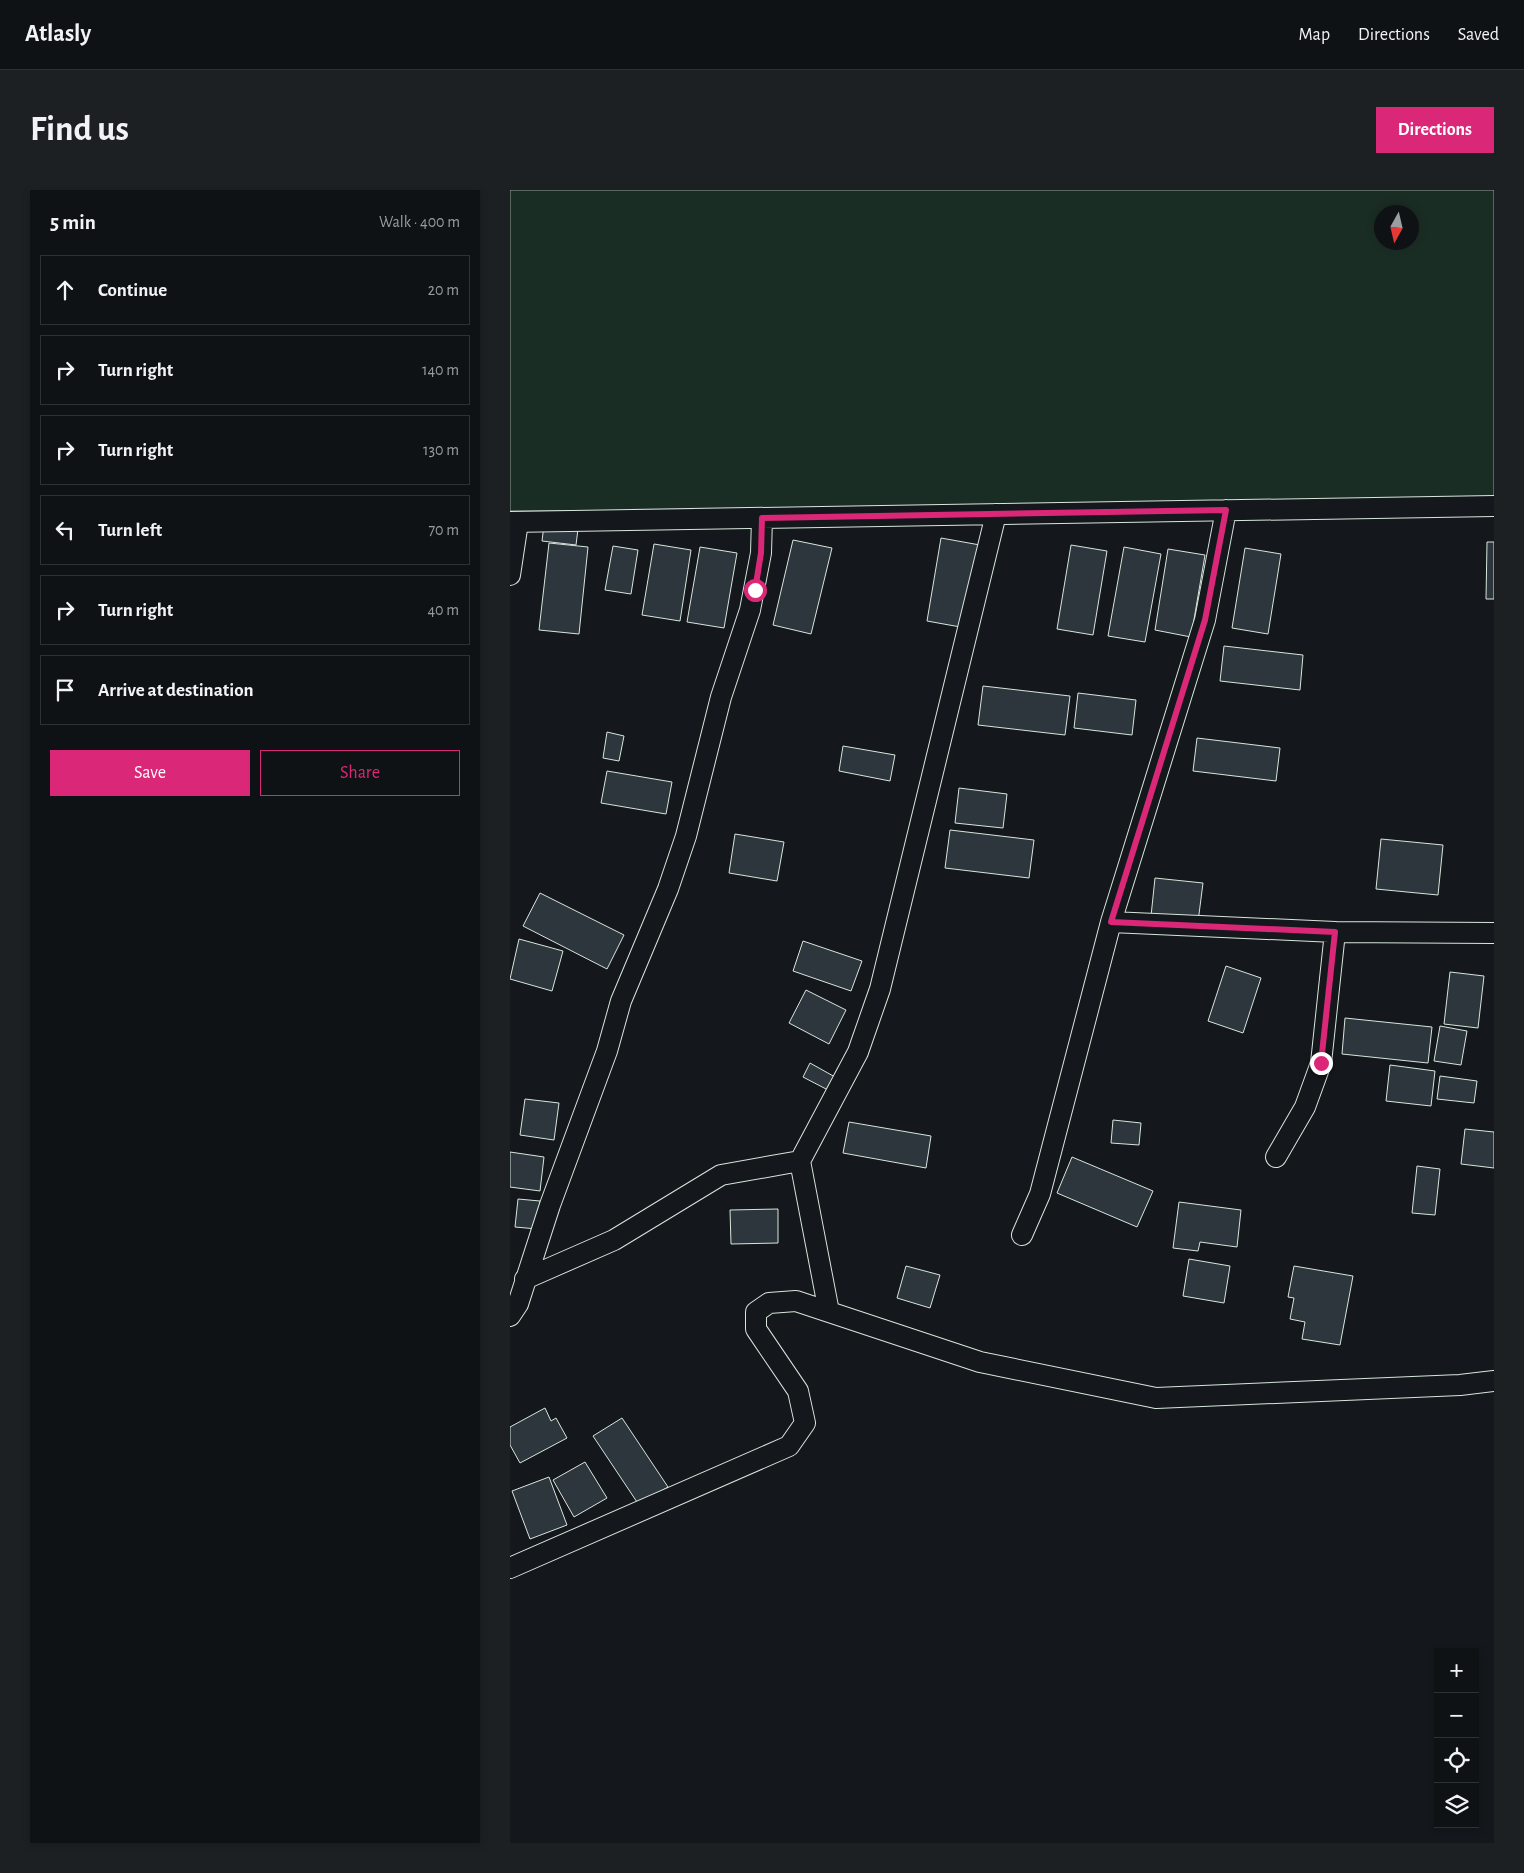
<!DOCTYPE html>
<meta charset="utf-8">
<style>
:root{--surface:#0f1215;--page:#1d2022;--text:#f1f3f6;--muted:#9b9ea0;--line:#2f3234;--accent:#db2777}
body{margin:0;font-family:"Alegreya Sans",sans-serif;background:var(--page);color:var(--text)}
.controls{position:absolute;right:15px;bottom:15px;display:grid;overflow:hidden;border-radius:0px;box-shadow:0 2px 8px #0003}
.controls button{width:45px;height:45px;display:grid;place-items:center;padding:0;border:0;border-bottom:1px solid var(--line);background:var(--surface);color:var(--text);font:25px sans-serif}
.compass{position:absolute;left:864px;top:15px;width:45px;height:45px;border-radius:50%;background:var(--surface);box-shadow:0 2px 8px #0003;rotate:188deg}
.stop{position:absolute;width:15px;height:15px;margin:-11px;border:4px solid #db2777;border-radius:50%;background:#fff}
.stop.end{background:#db2777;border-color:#fff;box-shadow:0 1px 5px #0008}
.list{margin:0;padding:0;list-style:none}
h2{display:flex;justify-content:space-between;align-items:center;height:65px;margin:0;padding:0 20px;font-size:21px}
h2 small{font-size:16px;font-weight:400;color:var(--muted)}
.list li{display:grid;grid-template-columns:32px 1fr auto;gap:15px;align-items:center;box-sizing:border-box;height:70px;margin:0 10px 10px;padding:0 10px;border:1px solid var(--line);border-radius:0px}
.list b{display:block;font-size:19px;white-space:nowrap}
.list em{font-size:16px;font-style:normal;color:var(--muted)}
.actions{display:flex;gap:10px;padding:15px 20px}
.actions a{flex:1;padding:11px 0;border:1px solid var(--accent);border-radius:0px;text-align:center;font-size:18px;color:var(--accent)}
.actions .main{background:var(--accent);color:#fff}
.icon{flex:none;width:28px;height:28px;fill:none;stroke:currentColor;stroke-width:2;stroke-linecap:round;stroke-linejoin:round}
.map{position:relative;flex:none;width:984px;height:1653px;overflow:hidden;border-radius:0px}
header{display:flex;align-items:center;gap:30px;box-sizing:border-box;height:70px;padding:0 25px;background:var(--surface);border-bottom:1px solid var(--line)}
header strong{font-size:24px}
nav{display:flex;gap:28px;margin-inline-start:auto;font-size:18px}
.intro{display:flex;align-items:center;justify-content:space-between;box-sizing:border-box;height:120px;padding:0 30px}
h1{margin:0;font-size:35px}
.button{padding:12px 22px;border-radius:0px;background:var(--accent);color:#fff;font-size:18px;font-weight:700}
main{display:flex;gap:30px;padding:0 30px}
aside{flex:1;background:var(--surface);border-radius:0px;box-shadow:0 2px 8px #0003}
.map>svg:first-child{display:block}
.green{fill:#1a2d24;stroke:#939e99;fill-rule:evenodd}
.building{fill:#2c363c;stroke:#d8e6dc}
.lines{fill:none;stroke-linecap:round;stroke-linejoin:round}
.minor-casing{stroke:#d8e6dc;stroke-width:22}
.minor{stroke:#14181c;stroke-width:20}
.route{stroke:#db2777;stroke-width:6}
</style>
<header>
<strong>Atlasly</strong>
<nav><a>Map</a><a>Directions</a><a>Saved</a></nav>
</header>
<div class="intro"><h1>Find us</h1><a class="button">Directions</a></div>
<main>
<aside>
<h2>5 min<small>Walk · 400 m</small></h2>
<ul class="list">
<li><svg class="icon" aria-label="ahead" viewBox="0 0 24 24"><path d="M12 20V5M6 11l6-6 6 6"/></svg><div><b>Continue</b></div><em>20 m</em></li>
<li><svg class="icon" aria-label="right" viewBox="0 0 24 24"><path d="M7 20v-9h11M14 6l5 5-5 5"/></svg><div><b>Turn right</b></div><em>140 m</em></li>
<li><svg class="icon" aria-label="right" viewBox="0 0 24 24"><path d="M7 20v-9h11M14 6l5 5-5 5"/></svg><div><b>Turn right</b></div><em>130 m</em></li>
<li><svg class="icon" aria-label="left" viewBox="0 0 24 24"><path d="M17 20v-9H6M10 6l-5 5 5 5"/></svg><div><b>Turn left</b></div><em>70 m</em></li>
<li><svg class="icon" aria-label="right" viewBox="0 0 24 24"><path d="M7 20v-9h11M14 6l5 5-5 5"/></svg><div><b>Turn right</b></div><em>40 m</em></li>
<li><svg class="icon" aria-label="arrive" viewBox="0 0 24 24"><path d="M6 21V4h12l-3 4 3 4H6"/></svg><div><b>Arrive at destination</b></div></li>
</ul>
<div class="actions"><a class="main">Save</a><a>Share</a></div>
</aside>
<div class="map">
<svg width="984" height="1653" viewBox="0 0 984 1653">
<rect width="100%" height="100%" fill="#14181c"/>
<path class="green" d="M 0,0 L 984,0 L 984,317 L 0,321 ZM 872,22 L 902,22 L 902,52 L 872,52 Z"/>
<path class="building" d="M 34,335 L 68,339 L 66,355 L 32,351 Z
M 431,348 L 470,355 L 456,438 L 417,431 Z
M 283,350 L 322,358 L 301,444 L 263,435 Z
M 977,352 L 984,352 L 984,409 L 976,409 Z
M 39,353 L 78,357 L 69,444 L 29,440 Z
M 144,354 L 181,360 L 170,431 L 132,425 Z
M 561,355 L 597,361 L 583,445 L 547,439 Z
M 103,356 L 128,360 L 121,404 L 95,400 Z
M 190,357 L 227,363 L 214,438 L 177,432 Z
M 614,357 L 651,364 L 635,452 L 598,446 Z
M 735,358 L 771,364 L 758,444 L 722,438 Z
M 658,359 L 695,365 L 681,447 L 645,440 Z
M 714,456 L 793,465 L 790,500 L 710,491 Z
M 473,496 L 560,506 L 555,545 L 468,535 Z
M 568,503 L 626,510 L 622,545 L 564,538 Z
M 97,542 L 114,546 L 109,571 L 93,568 Z
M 687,548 L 770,558 L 766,591 L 683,581 Z
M 333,556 L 385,565 L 380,591 L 329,581 Z
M 97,581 L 162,592 L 156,624 L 91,613 Z
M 449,598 L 497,604 L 493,638 L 445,633 Z
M 440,640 L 524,650 L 519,688 L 435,678 Z
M 225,644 L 274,652 L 267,691 L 219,683 Z
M 871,649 L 933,655 L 928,705 L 866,699 Z
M 645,688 L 693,693 L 688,732 L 641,726 Z
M 30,703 L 114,745 L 97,779 L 13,736 Z
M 9,749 L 53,761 L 42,801 L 0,789 Z
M 293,751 L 352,771 L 341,801 L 283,781 Z
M 716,776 L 751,788 L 733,843 L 698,831 Z
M 940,782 L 974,786 L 968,838 L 934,834 Z
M 296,800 L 336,820 L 319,854 L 279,833 Z
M 835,828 L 922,837 L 918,873 L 832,864 Z
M 930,836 L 957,841 L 951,875 L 924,871 Z
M 300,873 L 325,887 L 318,900 L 293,887 Z
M 880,875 L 925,881 L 921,916 L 876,911 Z
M 930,886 L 967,891 L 964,913 L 927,909 Z
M 15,909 L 49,913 L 44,950 L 10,945 Z
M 603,930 L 631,933 L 629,955 L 601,953 Z
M 339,932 L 421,946 L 416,978 L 333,963 Z
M 955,939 L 984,942 L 984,978 L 951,974 Z
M 0,962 L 34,967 L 30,1001 L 0,997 Z
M 562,967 L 643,1001 L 627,1037 L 547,1003 Z
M 907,976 L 930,979 L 925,1025 L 902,1023 Z
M 8,1009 L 30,1011 L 27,1039 L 5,1037 Z
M 669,1012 L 731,1020 L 727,1057 L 690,1052 L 688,1061 L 663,1058 Z
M 268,1019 L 268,1053 L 221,1054 L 220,1020 Z
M 679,1069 L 720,1076 L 714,1113 L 673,1106 Z
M 396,1076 L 430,1085 L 420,1118 L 387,1108 Z
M 784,1076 L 843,1086 L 830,1155 L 792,1149 L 795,1132 L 780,1129 L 784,1108 L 778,1107 Z
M 35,1218 L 41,1231 L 46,1228 L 57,1248 L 10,1273 L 0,1255 L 0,1237 Z
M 112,1228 L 158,1297 L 129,1315 L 83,1246 Z
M 75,1272 L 97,1308 L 64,1327 L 43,1290 Z
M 39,1287 L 57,1335 L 20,1349 L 2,1301 Z"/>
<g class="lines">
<defs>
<path id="minor" d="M 0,332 L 984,316
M 0,385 L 8,332
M 601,732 L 825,742 L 984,743
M 766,967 L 795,917 L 811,873 L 825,742
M 512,1045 L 530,1004 L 601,732 L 695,430 L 716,320
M 15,1089 L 104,1050 L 211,985 L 290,971
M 319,1122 L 290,971 L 348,862 L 370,799 L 486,324
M 0,1126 L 8,1114 L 40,1015 L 97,861 L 111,811 L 158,699 L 176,646 L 211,507 L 240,420 L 251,363 L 252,328
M 0,1378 L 279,1256 L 295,1233 L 288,1201 L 246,1139 L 246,1122 L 259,1113 L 286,1111 L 470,1172 L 646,1208 L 950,1195 L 984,1191"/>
</defs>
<use href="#minor" class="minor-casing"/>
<use href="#minor" class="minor"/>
</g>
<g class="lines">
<path class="route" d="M 245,400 L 251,363 L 252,328 L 716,320 L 695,430 L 601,732 L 825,742 L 811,873"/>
</g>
</svg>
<div class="controls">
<button>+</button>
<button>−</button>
<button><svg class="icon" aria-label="locate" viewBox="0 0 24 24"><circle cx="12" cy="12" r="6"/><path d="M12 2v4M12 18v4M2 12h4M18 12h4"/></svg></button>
<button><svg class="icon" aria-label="layers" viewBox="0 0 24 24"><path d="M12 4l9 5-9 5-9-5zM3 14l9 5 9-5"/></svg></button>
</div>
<svg class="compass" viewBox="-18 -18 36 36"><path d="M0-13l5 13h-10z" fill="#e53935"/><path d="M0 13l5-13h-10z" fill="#9b9ea0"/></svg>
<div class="stop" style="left:245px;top:400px"></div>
<div class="stop end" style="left:811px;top:873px"></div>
</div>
</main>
